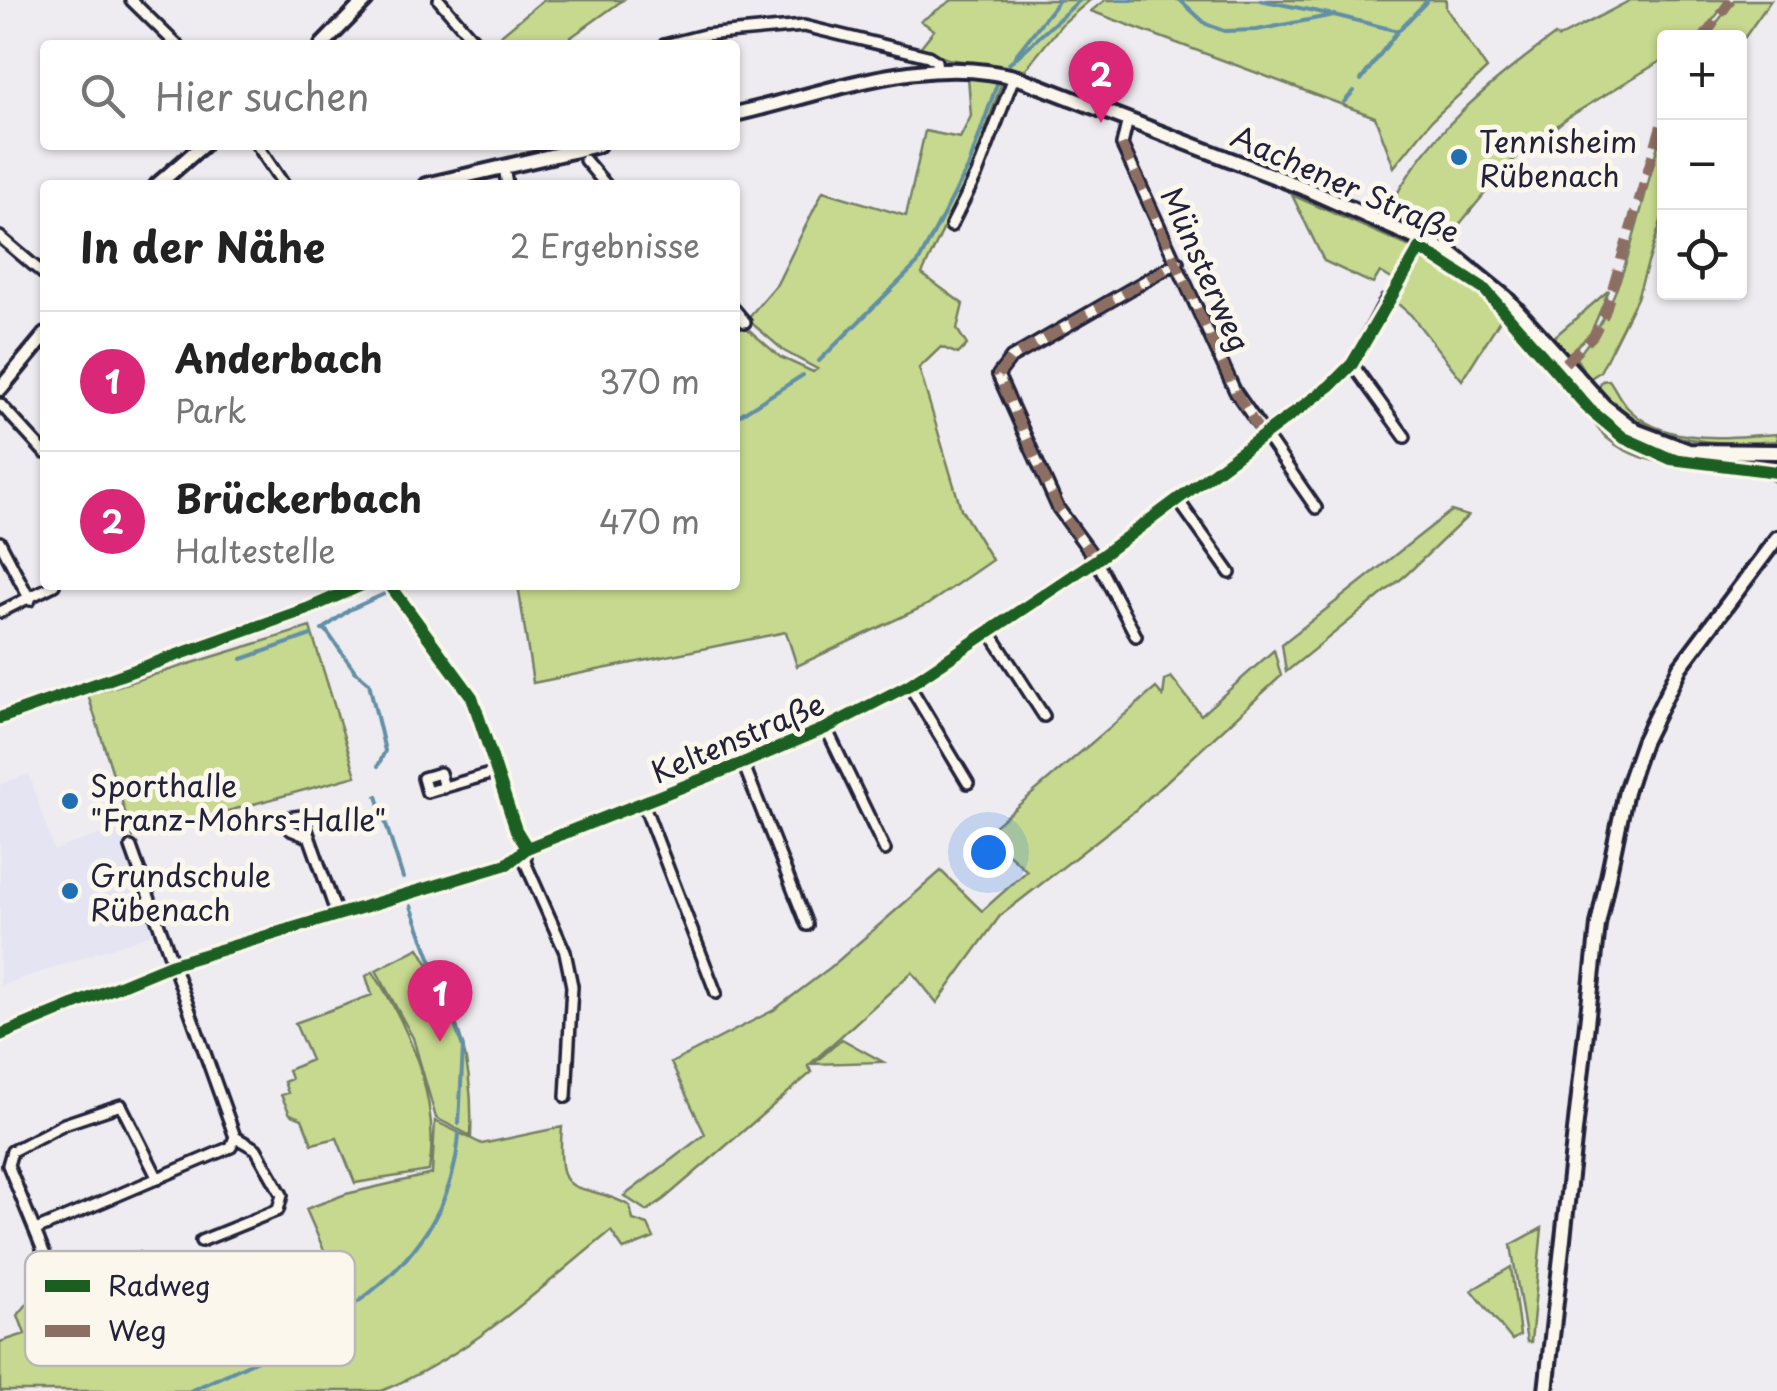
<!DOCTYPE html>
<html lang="de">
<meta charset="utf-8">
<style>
:root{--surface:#fff;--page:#f2f2f2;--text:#222;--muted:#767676;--line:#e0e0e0;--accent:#db2777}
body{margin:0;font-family:"Playpen Sans",sans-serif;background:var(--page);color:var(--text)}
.controls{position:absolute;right:30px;top:30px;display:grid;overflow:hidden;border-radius:10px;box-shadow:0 2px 8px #0004}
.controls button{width:90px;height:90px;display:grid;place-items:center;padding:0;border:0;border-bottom:2px solid var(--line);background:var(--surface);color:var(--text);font:50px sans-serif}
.you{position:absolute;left:988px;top:852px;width:35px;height:35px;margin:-25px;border:8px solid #fff;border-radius:50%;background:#1a73e8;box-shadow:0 0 0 15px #1a73e833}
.badge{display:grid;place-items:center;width:65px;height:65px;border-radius:50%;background:var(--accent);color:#fff;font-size:32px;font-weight:700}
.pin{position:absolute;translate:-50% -82px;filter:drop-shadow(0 2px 5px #0008)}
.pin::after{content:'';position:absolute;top:52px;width:35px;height:30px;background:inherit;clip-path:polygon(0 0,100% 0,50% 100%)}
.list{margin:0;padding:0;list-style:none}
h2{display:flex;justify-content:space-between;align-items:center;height:130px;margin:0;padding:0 40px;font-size:42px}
h2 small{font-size:32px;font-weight:400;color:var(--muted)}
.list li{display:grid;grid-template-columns:65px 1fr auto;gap:30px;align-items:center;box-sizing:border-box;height:140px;padding:0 40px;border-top:2px solid var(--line)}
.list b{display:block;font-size:38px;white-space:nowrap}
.list p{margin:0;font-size:32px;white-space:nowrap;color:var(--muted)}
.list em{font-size:32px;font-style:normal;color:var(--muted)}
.icon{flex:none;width:55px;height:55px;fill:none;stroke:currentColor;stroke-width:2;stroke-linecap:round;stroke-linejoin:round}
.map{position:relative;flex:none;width:1777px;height:1391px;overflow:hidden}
.search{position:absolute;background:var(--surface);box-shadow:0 2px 8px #0004;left:40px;top:40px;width:700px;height:110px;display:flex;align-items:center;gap:25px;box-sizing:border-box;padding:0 35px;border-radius:10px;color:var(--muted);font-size:38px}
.panel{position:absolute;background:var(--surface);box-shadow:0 2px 8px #0004;left:40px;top:180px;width:700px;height:410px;border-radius:10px}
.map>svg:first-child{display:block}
.built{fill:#e5e4f3}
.green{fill:#c6d98e;stroke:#747e64;stroke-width:2.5}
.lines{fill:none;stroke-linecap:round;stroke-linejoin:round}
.stream{stroke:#628fa6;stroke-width:4}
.street-casing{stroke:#22223b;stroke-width:16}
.secondary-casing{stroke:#22223b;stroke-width:20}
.street{stroke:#fbf7ec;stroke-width:9}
.secondary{stroke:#fbf7ec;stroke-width:12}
.quiet{stroke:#8d6e63;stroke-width:10;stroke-dasharray:20 10;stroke-linecap:butt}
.cycleway-casing{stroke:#fbf7ec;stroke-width:19}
.cycleway{stroke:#1b5e20;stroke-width:12}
.poi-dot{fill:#1f6fb2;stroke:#fbf7ec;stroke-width:4}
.labels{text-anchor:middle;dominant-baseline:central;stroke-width:10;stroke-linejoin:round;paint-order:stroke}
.poi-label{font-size:30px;fill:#22223b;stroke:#fbf7ec;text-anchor:start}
.street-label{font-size:30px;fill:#22223b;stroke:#fbf7ec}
.key{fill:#fbf7ec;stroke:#bab7b7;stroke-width:2.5}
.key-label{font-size:28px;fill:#22223b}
</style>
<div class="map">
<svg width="1777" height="1391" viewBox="0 0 1777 1391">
<rect width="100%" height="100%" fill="#eeecf0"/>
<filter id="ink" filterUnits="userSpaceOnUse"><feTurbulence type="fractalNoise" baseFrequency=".01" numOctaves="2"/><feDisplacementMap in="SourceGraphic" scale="20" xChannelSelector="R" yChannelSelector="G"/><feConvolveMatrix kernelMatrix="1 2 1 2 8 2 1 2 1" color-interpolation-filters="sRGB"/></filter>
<g filter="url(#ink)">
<path class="built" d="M 29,774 L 54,850 L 119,828 L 155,933 L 0,986 L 0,784 Z"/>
<path class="green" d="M 543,0 L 623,0 L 560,45 L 489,45 Z
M 952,0 L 1090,0 L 1062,24 L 1025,70 L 948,59 L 919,49 L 934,30 L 921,21 Z
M 1105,0 L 1446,0 L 1446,8 L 1487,69 L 1432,120 L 1394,167 L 1375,117 L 1091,11 Z
M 1631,0 L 1728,0 L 1700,37 L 1664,38 L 1664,59 L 1567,118 L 1510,163 L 1444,243 L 1387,213 C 1423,137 1488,84 1555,35 L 1558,38 Z
M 1734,0 L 1771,0 L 1740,44 L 1740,38 L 1706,37 Z
M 968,76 L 1002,82 L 972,169 L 922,274 L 963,304 L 957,329 L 967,345 L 958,354 L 941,347 L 919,368 L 961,509 L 992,560 L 927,605 L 797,666 L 786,632 L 533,683 L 518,585 L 735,585 L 735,326 L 740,322 L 780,357 L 813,372 L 817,369 L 784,351 L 747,319 L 777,284 L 823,191 L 906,216 L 925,131 L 960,138 L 971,116 Z
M 1664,123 L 1664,212 L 1637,298 L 1600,372 L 1589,379 L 1576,358 C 1627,301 1642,197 1664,123 Z
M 1292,195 L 1415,249 L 1395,281 L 1380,272 L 1373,284 L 1324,261 Z
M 1420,252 L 1462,275 L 1505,312 L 1462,380 L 1411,315 L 1390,297 Z
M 1609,290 L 1590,335 L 1567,355 L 1553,338 Z
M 1609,380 C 1615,388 1619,398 1626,406 C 1663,447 1729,437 1777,434 L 1777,441 C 1707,447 1650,442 1598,390 L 1602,381 Z
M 1588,403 L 1664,451 L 1692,459 L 1777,463 L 1777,470 C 1708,455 1636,468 1588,403 Z
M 1588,410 C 1659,475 1687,454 1769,472 L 1777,475 L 1777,485 C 1761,459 1615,488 1588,410 Z
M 1451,511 L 1468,516 L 1406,575 L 1286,672 L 1282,644 Z
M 310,627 L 356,776 L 133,837 L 88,695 Z
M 1274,650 L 1281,676 L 1131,814 L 1000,916 L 937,1003 L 912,972 L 808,1066 L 812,1072 L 664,1199 L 647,1211 L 624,1196 L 705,1134 L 671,1063 L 774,1010 L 831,967 L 941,871 L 982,911 L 1027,871 L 986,833 L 1156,688 L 1163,696 L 1165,681 L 1171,677 L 1201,715 Z
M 419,948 C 458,1012 474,1060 471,1136 L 436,1118 L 413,1038 L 376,970 Z
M 373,972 C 410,1028 441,1102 429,1171 L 355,1183 L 337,1138 L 312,1144 L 302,1119 L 290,1114 L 281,1095 L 288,1093 L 284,1082 L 291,1079 L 288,1070 L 311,1060 L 295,1023 L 372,995 L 366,976 Z
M 842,1039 L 883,1062 L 813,1064 Z
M 435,1121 L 482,1144 L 562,1127 C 555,1208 579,1177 630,1206 L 633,1220 L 648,1225 L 654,1238 L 624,1250 L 611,1231 C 535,1292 471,1355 381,1391 L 0,1391 L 0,1342 L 25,1334 L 18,1315 L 52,1274 L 61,1284 L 140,1252 L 172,1322 L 326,1255 L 306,1209 L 346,1194 L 432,1174 Z
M 1542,1228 L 1531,1342 L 1527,1342 L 1511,1245 Z
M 1511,1267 L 1520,1335 L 1512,1340 L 1472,1290 Z"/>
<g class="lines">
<path class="stream" d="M 1117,0 L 1133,0
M 1180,0 L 1206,24 L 1224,31 L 1257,30 L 1334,15 L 1398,31 L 1428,0
M 1260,0 L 1329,14
M 1015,56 L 1059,0
M 1009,64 L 1080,0
M 1361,80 L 1397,32
M 1344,102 L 1354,91
M 819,361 L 918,263 L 968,168 L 997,84
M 735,418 L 803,375
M 325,629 L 355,671 L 369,683 L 385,751 L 378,766
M 322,630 L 349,610 L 404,585
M 242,659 L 311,635
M 377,796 L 403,878
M 411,906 L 463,1047 L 459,1123
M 190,1391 C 304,1339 449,1280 459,1134"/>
<defs>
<path id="street" d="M 131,0 L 177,45
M 439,0 L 478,45
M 664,45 L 704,35 L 804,26 L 928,56 L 936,61 L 937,69
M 1128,119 L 1122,145 L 1235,391 L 1316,508
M 257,145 L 284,185
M 585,160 L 606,185
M 504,167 L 507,185
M 951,226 L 977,174 L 1014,77
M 0,237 L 45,275
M 735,310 L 745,322
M 1352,364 L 1405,437
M 0,404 L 45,453
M 1178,500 L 1230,573
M 0,542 L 30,600
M 390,585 L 472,697 L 516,830 L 527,848 L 525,862 L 565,952 L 572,986 L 566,1097
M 0,612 L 54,585
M 991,634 L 1044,716
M 1136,636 L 1096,560 L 1058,508 L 998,375 L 1011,358 L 1178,262
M 909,685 L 968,783
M 0,718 L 307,609 L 362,585
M 826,728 L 885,850
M 743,763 L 807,925
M 444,788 L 440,773 L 423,778 L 427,792 L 497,772
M 643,803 L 716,993
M 308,837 L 291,830 L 287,818 L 302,816 L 337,915
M 0,1035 L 170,965 L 507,864 L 527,848 L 743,763 L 826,728 L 909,685 L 1096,560 L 1330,386 L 1352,364 L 1386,300
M 36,1230 L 231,1147 L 235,1137 L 131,847
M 201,1241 L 278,1210 L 282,1195 L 256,1149 L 235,1137
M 49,1265 L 8,1165 L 12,1151 L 64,1124 L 121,1105 L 158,1179"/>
<path id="secondary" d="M 322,45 L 366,0
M 735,114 C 828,93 930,50 1024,80 L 1304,188 L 1452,254 L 1506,298 L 1604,406 L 1636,431 L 1689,451 L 1777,452
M 157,185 L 203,145
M 426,185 L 598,145
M 0,389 L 45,335
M 1546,1391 L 1598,925 L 1626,791 L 1643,742 L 1680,667 L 1777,538"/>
</defs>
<use href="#street" class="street-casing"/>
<use href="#secondary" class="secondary-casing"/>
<use href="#street" class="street"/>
<use href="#secondary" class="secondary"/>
<path class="quiet" d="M 1703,38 L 1731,0
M 1122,145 L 1235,391 L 1263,437
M 1565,363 L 1593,336 L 1605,313 L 1664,116
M 1096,560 L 1058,508 L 998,375 L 1011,358 L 1178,262"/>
<defs>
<path id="cycleway" d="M 390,585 L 472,697 L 516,830 L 527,848
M 0,718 L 307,609 L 362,585
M 0,1035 L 170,965 L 507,864 L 527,848 L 743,763 L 826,728 L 909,685 L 1096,560 L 1330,386 L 1352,364 L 1420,248 L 1485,290 L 1589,409 L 1624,438 L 1671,459 L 1777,472"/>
</defs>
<use href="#cycleway" class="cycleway-casing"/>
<use href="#cycleway" class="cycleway"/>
</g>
</g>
<g class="poi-dot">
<circle cx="1459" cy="157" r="10"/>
<circle cx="70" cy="801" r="10"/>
<circle cx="70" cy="891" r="10"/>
</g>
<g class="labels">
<g class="poi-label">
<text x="1479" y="140">Tennisheim<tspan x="1479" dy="34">Rübenach</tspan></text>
<text x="90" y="784">Sporthalle<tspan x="90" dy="34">"Franz-Mohrs-Halle"</tspan></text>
<text x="90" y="874">Grundschule<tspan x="90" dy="34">Rübenach</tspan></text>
</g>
<g class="street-label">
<text transform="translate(1346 183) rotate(24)">Aachener Straße</text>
<text transform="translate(1207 269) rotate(66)">Münsterweg</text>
<text transform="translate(737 737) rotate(-23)">Keltenstraße</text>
</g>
</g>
<rect x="25" y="1251" width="330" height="115" rx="15" class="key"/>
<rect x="45" y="1280" width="45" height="12" fill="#1b5e20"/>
<rect x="45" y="1325" width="45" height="12" fill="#8d6e63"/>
<g class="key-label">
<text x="108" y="1296">Radweg</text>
<text x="108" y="1341">Weg</text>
</g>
</svg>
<div class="controls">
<button>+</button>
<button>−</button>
<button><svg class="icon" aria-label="locate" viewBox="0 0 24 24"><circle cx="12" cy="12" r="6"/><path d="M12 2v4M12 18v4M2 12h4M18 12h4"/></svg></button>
</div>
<div class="you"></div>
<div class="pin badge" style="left:440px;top:1042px">1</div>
<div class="pin badge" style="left:1101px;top:123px">2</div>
<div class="search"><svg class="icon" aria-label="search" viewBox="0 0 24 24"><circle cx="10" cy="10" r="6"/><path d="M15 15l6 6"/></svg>Hier suchen</div>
<section class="panel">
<h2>In der Nähe<small>2 Ergebnisse</small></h2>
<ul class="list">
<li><span class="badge">1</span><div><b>Anderbach</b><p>Park</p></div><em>370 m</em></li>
<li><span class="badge">2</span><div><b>Brückerbach</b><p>Haltestelle</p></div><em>470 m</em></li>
</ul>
</section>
</div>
